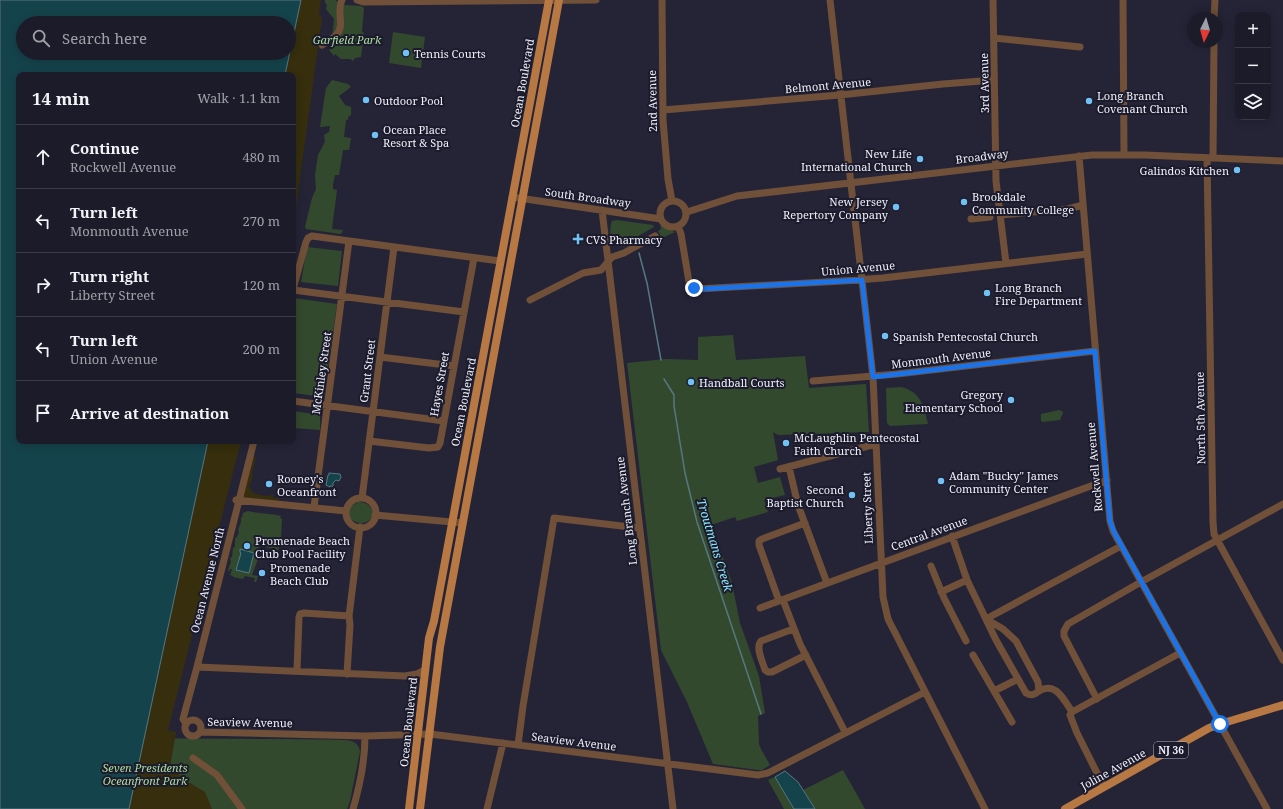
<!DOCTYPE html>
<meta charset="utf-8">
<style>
:root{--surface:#1c1b29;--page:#252431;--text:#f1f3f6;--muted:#a0a1a8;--line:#3a3946}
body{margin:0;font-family:"Noto Serif",serif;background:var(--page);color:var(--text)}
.controls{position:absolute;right:12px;top:12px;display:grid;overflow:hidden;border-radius:8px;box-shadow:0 2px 10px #0003}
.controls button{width:36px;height:36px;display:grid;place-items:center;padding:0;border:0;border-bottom:1px solid var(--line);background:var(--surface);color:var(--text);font:20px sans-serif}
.compass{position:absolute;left:1187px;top:12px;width:36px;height:36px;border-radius:50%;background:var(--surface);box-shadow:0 2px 10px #0003;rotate:185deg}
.stop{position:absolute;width:12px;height:12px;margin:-9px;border:3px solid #1a73e8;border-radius:50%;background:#fff}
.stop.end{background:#1a73e8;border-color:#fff;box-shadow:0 1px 4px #0008}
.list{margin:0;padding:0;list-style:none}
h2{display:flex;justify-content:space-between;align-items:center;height:52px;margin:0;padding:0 16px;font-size:17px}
h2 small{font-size:13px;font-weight:400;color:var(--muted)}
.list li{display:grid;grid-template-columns:26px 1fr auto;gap:12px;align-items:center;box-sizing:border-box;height:64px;padding:0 16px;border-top:1px solid var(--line)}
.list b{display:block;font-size:15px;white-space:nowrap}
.list p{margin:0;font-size:13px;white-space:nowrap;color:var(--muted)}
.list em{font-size:13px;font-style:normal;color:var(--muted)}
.icon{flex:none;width:22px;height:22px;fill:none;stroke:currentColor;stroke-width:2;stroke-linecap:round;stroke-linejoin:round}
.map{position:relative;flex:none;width:1283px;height:809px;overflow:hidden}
.search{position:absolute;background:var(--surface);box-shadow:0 2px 10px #0003;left:16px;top:16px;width:280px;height:44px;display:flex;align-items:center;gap:10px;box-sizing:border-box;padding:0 14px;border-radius:22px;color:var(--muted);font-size:15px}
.panel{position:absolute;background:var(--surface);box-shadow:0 2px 10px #0003;left:16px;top:72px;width:280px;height:372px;border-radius:8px}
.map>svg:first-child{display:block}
.green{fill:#33492d}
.sand{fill:#362e0d}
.water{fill:#15434c;stroke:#567781;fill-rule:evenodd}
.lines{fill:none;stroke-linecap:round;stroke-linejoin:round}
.stream{stroke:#567781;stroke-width:1.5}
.minor{stroke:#705038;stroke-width:7}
.major{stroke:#b77843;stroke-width:8}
.route{stroke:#1a73e8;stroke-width:5}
.poi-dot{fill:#71c1f5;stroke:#1c1b2c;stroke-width:1.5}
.labels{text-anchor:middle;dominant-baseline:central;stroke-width:4;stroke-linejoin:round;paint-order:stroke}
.shield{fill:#1c1b2c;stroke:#b0afbe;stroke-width:1}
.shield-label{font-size:10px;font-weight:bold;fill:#efeffc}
.park-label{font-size:11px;font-style:italic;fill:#addca1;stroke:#1c1b2c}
.poi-label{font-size:11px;fill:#efeffc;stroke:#1c1b2c;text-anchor:start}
.street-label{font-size:11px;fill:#efeffc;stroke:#1c1b2c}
.water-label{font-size:12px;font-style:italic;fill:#8ae9fc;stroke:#1c1b2c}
</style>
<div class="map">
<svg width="1283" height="809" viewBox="0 0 1283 809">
<rect width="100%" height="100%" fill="#252437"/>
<path class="green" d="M 325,0 L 335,0 L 345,5 L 361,6 L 364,8 L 362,32 L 364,33 L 361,57 L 355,58 L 353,61 L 350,59 L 341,59 L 335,54 L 334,56 L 329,50 L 331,49 L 334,19 L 326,9 L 327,5 L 325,2 Z
M 393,32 L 425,37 L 421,68 L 389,63 Z
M 332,80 L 348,84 L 351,87 L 339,96 L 345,105 L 351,107 L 351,115 L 348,117 L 348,120 L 346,120 L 344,137 L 351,138 L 349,150 L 343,150 L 339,175 L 335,175 L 333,184 L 333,189 L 337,190 L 332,229 L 343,230 L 341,234 L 306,229 L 305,227 L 312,198 L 316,189 L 315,175 L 318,155 L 325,142 L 324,135 L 329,132 L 330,126 L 320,127 L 326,88 Z
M 617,220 L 653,225 L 654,227 L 633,239 L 616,246 C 610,242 609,227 612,221 Z
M 660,225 L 661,225 L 675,232 L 662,238 L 658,231 L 661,229 Z
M 307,247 L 342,251 L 338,286 L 301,282 Z
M 294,298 L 337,304 L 324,397 L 293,393 L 293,304 Z
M 733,335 L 736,360 L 805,356 L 809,388 L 866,384 L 869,432 L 778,435 L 773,432 L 778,460 L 754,467 L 758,483 L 780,477 L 785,495 L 764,500 L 768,512 L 737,521 L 735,517 L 711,525 L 732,583 L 740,623 L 759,676 L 765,713 L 758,716 L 759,744 L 761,749 L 770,765 L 762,770 L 758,770 L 713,764 L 687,702 L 661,650 L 627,363 L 665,359 L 698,360 L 698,337 Z
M 901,387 C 921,392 924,406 928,424 L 890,426 L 887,423 L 886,388 Z
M 1059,410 L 1062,411 L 1063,413 L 1060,420 L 1043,422 L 1041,421 L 1041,414 Z
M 293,411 L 320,415 L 320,430 L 293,428 Z
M 358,502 C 366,502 373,506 373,515 C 368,526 356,525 349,517 L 349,508 L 353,505 Z
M 248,511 C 260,514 269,513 281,516 L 280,518 L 282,519 L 281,540 L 280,540 L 278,552 L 276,550 L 266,547 L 266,545 L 260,543 L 257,558 L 258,559 L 252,575 L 258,576 L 256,582 L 254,582 L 255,578 L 245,576 L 243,579 L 233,577 L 233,576 L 230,575 L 232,569 L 230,569 L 229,572 L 228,570 L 231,562 L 230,558 L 232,557 L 233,548 L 235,547 L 235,538 L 237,537 L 239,532 L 238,530 L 241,522 L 241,518 L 242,517 L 243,513 Z
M 111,737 C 190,740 268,738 346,740 C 354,741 358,743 360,751 L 350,801 L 347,809 L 99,809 Z
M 843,770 L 865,809 L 815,809 L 803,790 Z
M 775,777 L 794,809 L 784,809 L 768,780 Z"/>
<path class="sand" d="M 200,0 L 321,0 L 319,14 L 322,18 L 293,229 L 293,75 L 194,75 L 289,53 L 289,23 Z
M 158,441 L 241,441 L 168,730 L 176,732 L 170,767 L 185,780 L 205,792 L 212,809 L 99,809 Z
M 256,457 L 252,473 L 253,478 L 252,478 L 251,483 L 249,484 L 250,488 L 253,493 L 265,496 L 273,495 L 273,498 L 279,498 L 279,501 L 242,497 L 253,458 Z"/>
<path class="water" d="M 0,0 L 301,0 L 285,75 L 19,75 L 19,441 L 208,441 L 129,809 L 0,809 ZM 23,23 L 289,23 L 289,53 L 23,53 Z
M 329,473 L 340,474 L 341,477 L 339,481 L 336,480 L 333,483 L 333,486 L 330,486 L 330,487 L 326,485 L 328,475 L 329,475 Z
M 240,549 L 254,553 L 249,573 L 236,570 L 241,553 L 240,552 Z
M 785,771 L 798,782 L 815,809 L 794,809 L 775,777 Z"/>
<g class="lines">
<path class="stream" d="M 639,253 L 647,283 L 661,360
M 664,379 L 674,395 L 674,406 L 685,473 L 697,522 L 761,714"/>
<path class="minor" d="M 357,0 L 363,2 L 596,0
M 662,0 L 663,120 L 668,179 L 672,201
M 830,0 L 873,377 L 883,597 L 888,619 L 985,809
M 993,0 L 996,181 L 1006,263
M 1123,0 L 1124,155
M 1214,18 L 1215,0
M 994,38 L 1080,47
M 322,45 C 327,42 333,39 337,34 C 345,25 336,12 342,0
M 663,110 L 840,95 L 943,84 L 994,80
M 1079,156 L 1110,521 L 1113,531 L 1267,809
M 1207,158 L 1213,522 L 1214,534 L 1283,660
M 1213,158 L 1214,42
M 512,197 L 661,219
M660 214a13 13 0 1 1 26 0a13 13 0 1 1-26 0Z
M 602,210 L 673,809
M 687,212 L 737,196 L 1092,155 L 1145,155 L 1283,161
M 1000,215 L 1068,209 L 1083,205
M 971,219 L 990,217
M 678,226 L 681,234 L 689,282 L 692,287 L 697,289 L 843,281 L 883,278 L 1087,254
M 293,289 L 306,242 L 308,238 L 312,236 L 500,261
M 293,290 L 464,312
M 530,300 L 583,273 L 601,270 L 612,257 L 624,253 L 631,249 L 655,236
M 380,357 L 454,366
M 813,381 L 897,374 L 1095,351
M 293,401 L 444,421
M 369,441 L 429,448 L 438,447 L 440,443 L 474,258
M 789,467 L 798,505 L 827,583
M 780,469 L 876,444
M 362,498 L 394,247
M346 513a15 15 0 1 1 30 0a15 15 0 1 1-30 0Z
M 236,500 L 346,511
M 314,507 L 349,241
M 375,515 L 463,523
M 952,536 L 967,580 L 996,640 L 1026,693 C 1031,696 1034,695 1039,691 L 1038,682 L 1016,641 L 1003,629 L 986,619
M 931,566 L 944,598 L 966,641
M 941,592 L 967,580
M 783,600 L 800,644 L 845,732
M 779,601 L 759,545 L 759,541 L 762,539 L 805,523
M 760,608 L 1107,480
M 986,619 L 1121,546
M 793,629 L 761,641 C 755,648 763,662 765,670 L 768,672 L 772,672 L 806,655
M 973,655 L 1012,722
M 197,667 L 405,676 L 417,674 L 425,670
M 297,671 L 299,617 L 300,614 L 304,613 L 349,616
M 347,674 L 350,625 L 349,616 L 360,527
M 994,691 L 1018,679
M 1039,691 C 1056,681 1064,700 1072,712
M 1097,699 L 1064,636 L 1064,631 L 1068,624 L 1141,582 L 1283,504
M185 728a8 8 0 1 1 16 0a8 8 0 1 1-16 0Z
M 186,724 L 183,719 L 197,667 L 254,441
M 200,732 L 365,736 L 430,734 L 758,775 L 768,773 L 925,692
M 518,745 L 523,706 L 554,518 L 639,528
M 193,758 L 217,775 L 242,809
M 1104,787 L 1077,733 L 1070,715 L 1072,712 L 1180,653
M 353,809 C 360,785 365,760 365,736
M 487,809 L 503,743"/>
<path class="major" d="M 409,809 L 429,638 L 434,621 L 549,0
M 420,809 L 440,647 L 559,0
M 1065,809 L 1209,728 L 1220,724 L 1283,705"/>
</g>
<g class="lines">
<path class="route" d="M 694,288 L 701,289 L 862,280 L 873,377 L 1095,351 L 1110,521 L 1114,532 L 1220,724"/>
</g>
<g class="poi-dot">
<circle cx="406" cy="53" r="4"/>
<circle cx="366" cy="100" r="4"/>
<circle cx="1089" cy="101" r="4"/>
<circle cx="375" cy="135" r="4"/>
<circle cx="920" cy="159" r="4"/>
<circle cx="1237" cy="170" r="4"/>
<circle cx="964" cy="202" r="4"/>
<circle cx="896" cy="207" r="4"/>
<path d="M576 233h4v4h4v4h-4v4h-4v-4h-4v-4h4z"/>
<circle cx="987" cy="293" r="4"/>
<circle cx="885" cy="336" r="4"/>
<circle cx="691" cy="382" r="4"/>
<circle cx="1011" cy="400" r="4"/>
<circle cx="786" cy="443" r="4"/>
<circle cx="941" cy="481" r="4"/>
<circle cx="269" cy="484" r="4"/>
<circle cx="852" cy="495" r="4"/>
<circle cx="247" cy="546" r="4"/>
<circle cx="262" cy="573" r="4"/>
</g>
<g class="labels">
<rect class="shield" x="1154" y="742" width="34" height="16" rx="3"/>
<g class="shield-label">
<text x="1171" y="750">NJ 36</text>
</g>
<g class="park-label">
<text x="347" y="39">Garfield Park</text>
<text x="145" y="767">Seven Presidents<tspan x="145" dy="13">Oceanfront Park</tspan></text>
</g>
<g class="poi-label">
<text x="414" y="53">Tennis Courts</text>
<text x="1097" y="95">Long Branch<tspan x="1097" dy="13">Covenant Church</tspan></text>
<text x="374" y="100">Outdoor Pool</text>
<text x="383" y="129">Ocean Place<tspan x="383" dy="13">Resort &amp; Spa</tspan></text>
<text x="912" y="153" text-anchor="end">New Life<tspan x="912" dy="13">International Church</tspan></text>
<text x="1229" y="170" text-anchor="end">Galindos Kitchen</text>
<text x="972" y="196">Brookdale<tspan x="972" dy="13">Community College</tspan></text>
<text x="888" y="201" text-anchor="end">New Jersey<tspan x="888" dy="13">Repertory Company</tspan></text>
<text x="586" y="239">CVS Pharmacy</text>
<text x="995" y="287">Long Branch<tspan x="995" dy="13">Fire Department</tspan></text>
<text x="893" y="336">Spanish Pentecostal Church</text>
<text x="699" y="382">Handball Courts</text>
<text x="1003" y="394" text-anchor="end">Gregory<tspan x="1003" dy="13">Elementary School</tspan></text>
<text x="794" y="437">McLaughlin Pentecostal<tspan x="794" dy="13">Faith Church</tspan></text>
<text x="949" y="475">Adam "Bucky" James<tspan x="949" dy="13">Community Center</tspan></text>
<text x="277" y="478">Rooney's<tspan x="277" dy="13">Oceanfront</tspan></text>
<text x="844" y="489" text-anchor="end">Second<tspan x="844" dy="13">Baptist Church</tspan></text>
<text x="255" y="540">Promenade Beach<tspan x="255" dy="13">Club Pool Facility</tspan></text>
<text x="270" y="567">Promenade<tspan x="270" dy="13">Beach Club</tspan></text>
</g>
<g class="street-label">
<text transform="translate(522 83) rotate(-80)">Ocean Boulevard</text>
<text transform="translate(984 83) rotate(-91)">3rd Avenue</text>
<text transform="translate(828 85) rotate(-5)">Belmont Avenue</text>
<text transform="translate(652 101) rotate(-91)">2nd Avenue</text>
<text transform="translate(982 156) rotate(-7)">Broadway</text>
<text transform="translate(588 197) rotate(8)">South Broadway</text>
<text transform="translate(858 268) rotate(-5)">Union Avenue</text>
<text transform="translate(941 358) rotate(-7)">Monmouth Avenue</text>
<text transform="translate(367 371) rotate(-83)">Grant Street</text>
<text transform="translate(321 373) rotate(-82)">McKinley Street</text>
<text transform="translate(439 384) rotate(-80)">Hayes Street</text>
<text transform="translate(463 402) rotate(-79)">Ocean Boulevard</text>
<text transform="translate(1200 418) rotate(-91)">North 5th Avenue</text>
<text transform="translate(1094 467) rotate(-95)">Rockwell Avenue</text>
<text transform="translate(867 508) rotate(-92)">Liberty Street</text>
<text transform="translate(626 511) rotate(-97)">Long Branch Avenue</text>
<text transform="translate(929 533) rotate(-20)">Central Avenue</text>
<text transform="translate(207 580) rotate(-76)">Ocean Avenue North</text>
<text transform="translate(250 722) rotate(1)">Seaview Avenue</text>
<text transform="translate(408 722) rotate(-84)">Ocean Boulevard</text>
<text transform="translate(574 741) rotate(7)">Seaview Avenue</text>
<text transform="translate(1113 769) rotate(-29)">Joline Avenue</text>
</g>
<g class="water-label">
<text transform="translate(715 545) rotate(73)">Troutmans Creek</text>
</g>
</g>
</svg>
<div class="controls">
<button>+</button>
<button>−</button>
<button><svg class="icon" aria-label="layers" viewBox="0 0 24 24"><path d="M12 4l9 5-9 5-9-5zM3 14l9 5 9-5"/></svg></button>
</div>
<svg class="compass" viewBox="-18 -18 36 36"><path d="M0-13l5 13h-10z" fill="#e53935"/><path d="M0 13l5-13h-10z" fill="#a0a1a8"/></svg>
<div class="stop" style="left:1220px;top:724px"></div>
<div class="stop end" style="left:694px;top:288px"></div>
<div class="search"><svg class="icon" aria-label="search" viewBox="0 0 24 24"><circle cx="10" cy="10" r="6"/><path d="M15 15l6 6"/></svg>Search here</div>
<section class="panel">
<h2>14 min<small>Walk · 1.1 km</small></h2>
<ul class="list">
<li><svg class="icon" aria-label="ahead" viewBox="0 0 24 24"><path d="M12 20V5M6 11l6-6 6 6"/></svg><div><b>Continue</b><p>Rockwell Avenue</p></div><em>480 m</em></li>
<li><svg class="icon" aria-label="left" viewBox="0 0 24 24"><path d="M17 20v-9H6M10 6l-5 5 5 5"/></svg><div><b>Turn left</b><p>Monmouth Avenue</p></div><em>270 m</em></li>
<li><svg class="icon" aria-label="right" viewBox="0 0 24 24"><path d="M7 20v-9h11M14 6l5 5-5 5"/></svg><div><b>Turn right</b><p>Liberty Street</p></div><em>120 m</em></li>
<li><svg class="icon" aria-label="left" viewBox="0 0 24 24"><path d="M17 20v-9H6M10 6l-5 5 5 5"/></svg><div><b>Turn left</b><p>Union Avenue</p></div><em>200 m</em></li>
<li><svg class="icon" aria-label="arrive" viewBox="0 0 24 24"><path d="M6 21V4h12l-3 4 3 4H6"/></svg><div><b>Arrive at destination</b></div></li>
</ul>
</section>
</div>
